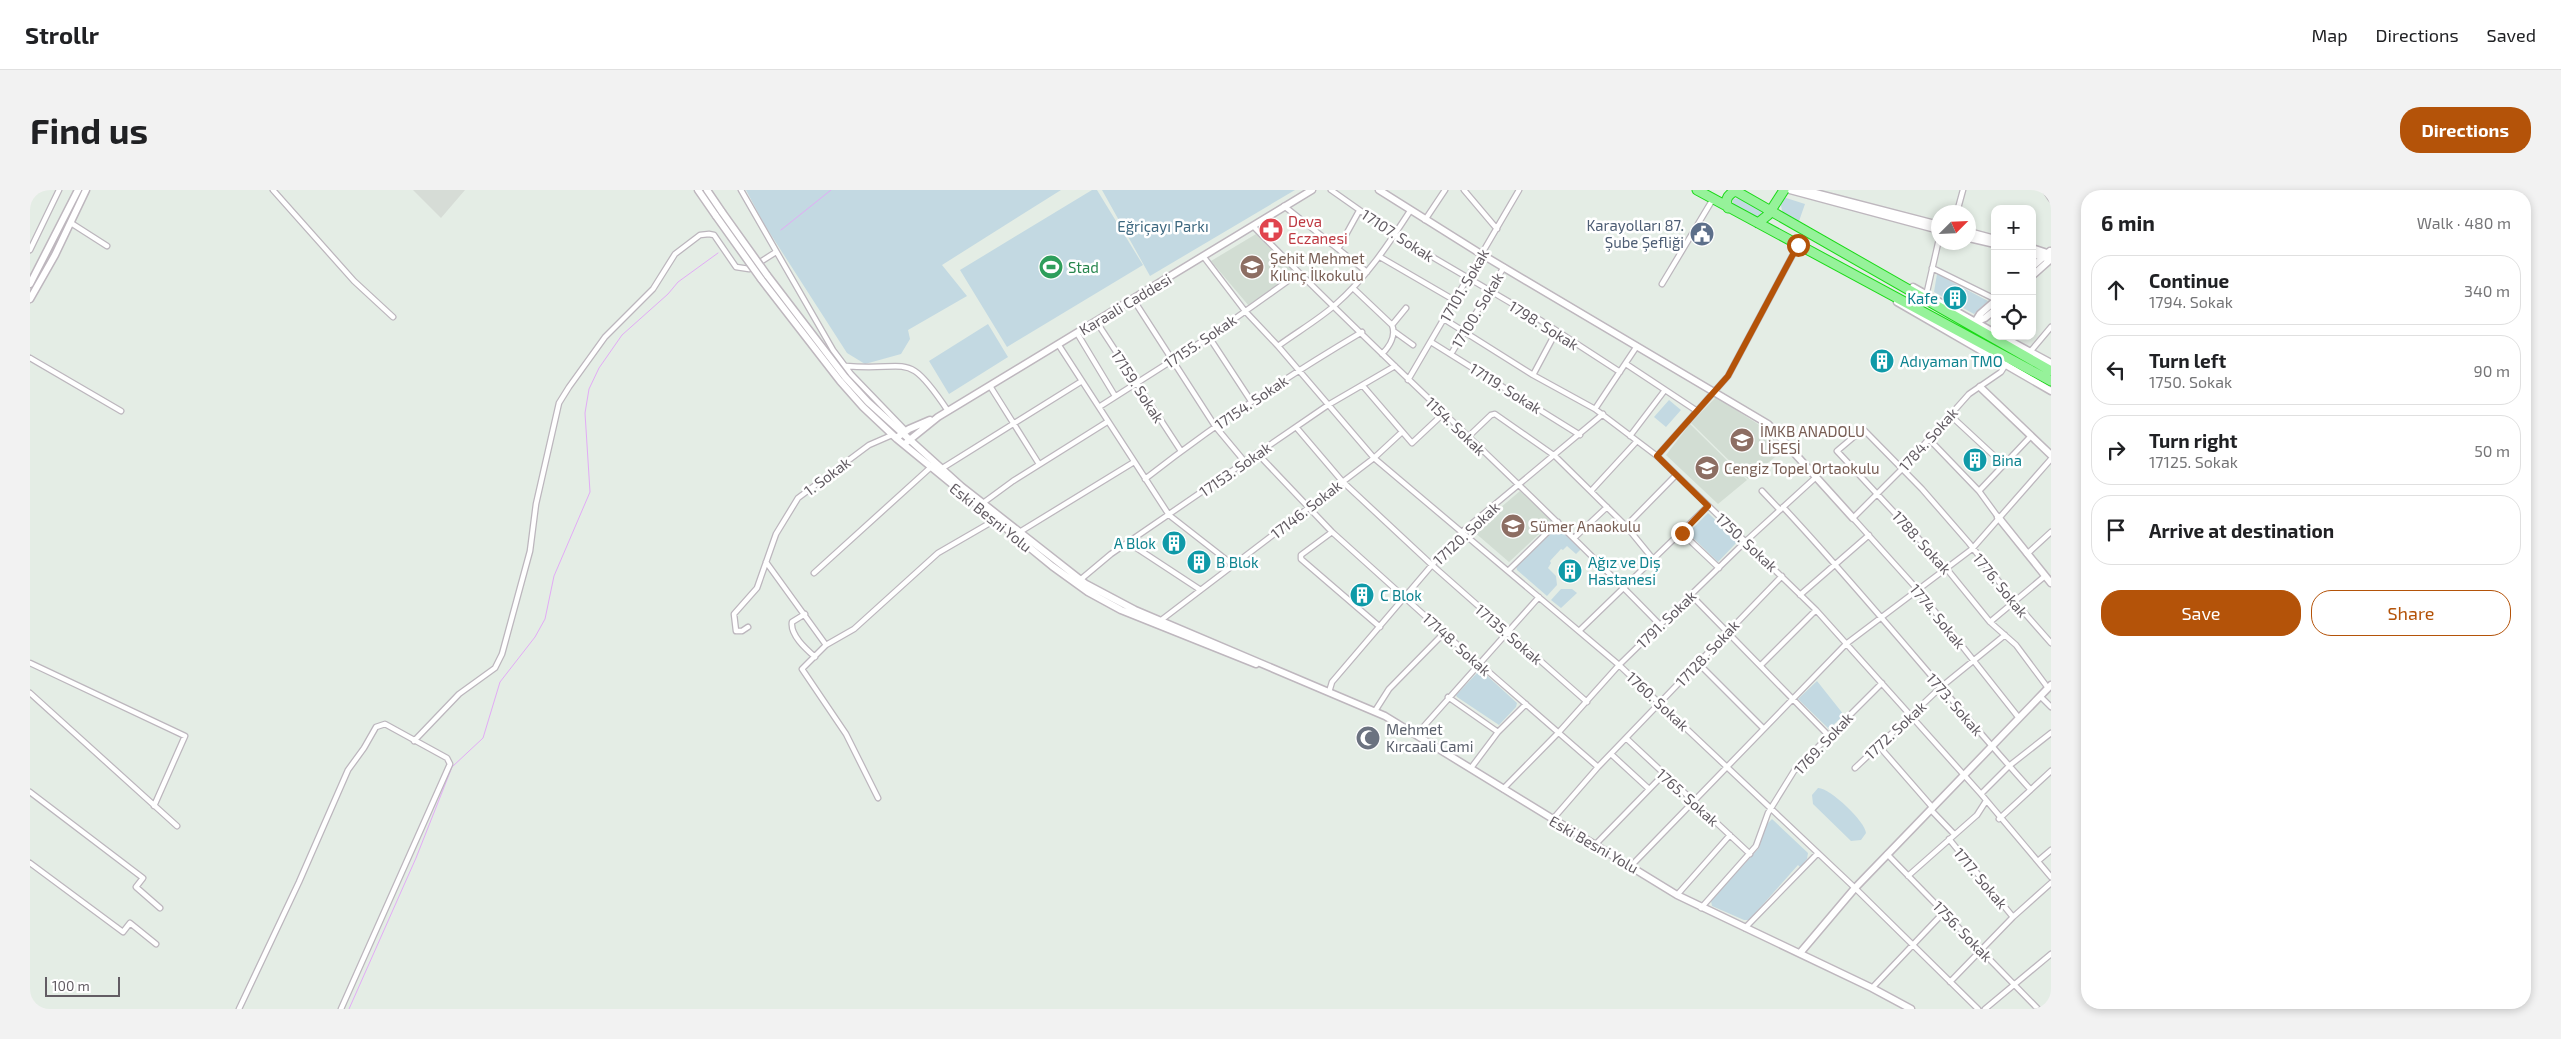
<!DOCTYPE html>
<meta charset="utf-8">
<style>
:root{--surface:#fff;--page:#f2f2f2;--text:#202124;--muted:#757577;--line:#e0e0e0;--accent:#b45309}
body{margin:0;font-family:"Exo 2",sans-serif;background:var(--page);color:var(--text)}
.controls{position:absolute;right:15px;top:15px;display:grid;overflow:hidden;border-radius:10px;box-shadow:0 2px 8px #0003}
.controls button{width:45px;height:45px;display:grid;place-items:center;padding:0;border:0;border-bottom:1px solid var(--line);background:var(--surface);color:var(--text);font:25px sans-serif}
.compass{position:absolute;left:1901px;top:15px;width:45px;height:45px;border-radius:50%;background:var(--surface);box-shadow:0 2px 8px #0003;rotate:66deg}
.scale{position:absolute;left:15px;bottom:12px;width:75px;box-sizing:border-box;padding-left:5px;border:2px solid #625c63;border-top:0;font-size:14px;line-height:18px;white-space:nowrap;color:#625c63;-webkit-text-stroke:4px #fff;paint-order:stroke}
.stop{position:absolute;width:15px;height:15px;margin:-11px;border:4px solid #b45309;border-radius:50%;background:#fff}
.stop.end{background:#b45309;border-color:#fff;box-shadow:0 1px 5px #0008}
.list{margin:0;padding:0;list-style:none}
h2{display:flex;justify-content:space-between;align-items:center;height:65px;margin:0;padding:0 20px;font-size:21px}
h2 small{font-size:16px;font-weight:400;color:var(--muted)}
.list li{display:grid;grid-template-columns:32px 1fr auto;gap:15px;align-items:center;box-sizing:border-box;height:70px;margin:0 10px 10px;padding:0 10px;border:1px solid var(--line);border-radius:20px}
.list b{display:block;font-size:19px;white-space:nowrap}
.list p{margin:0;font-size:16px;white-space:nowrap;color:var(--muted)}
.list em{font-size:16px;font-style:normal;color:var(--muted)}
.actions{display:flex;gap:10px;padding:15px 20px}
.actions a{flex:1;padding:11px 0;border:1px solid var(--accent);border-radius:20px;text-align:center;font-size:18px;color:var(--accent)}
.actions .main{background:var(--accent);color:#fff}
.icon{flex:none;width:28px;height:28px;fill:none;stroke:currentColor;stroke-width:2;stroke-linecap:round;stroke-linejoin:round}
.map{position:relative;flex:none;width:2021px;height:819px;overflow:hidden;border-radius:20px}
header{display:flex;align-items:center;gap:30px;box-sizing:border-box;height:70px;padding:0 25px;background:var(--surface);border-bottom:1px solid var(--line)}
header strong{font-size:24px}
nav{display:flex;gap:28px;margin-inline-start:auto;font-size:18px}
.intro{display:flex;align-items:center;justify-content:space-between;box-sizing:border-box;height:120px;padding:0 30px}
h1{margin:0;font-size:35px}
.button{padding:12px 22px;border-radius:20px;background:var(--accent);color:#fff;font-size:18px;font-weight:700}
main{display:flex;gap:30px;padding:0 30px}
aside{flex:1;background:var(--surface);border-radius:20px;box-shadow:0 2px 8px #0003}
.map>svg:first-child{display:block}
.industrial{fill:#d6dcd6}
.education{fill:#d2ddd3}
.green{fill:#c3d9e2}
.lines{fill:none;stroke-linecap:round;stroke-linejoin:round}
.stream{stroke:#e2abf6;stroke-width:1}
.street-casing{stroke:#bcb6bd;stroke-width:7}
.secondary-casing{stroke:#beb7be;stroke-width:9}
.highway-casing{stroke:#1ada17;stroke-width:11}
.street{stroke:#fff;stroke-width:4.5}
.secondary{stroke:#fff;stroke-width:6}
.highway{stroke:#96f29a;stroke-width:9}
.secondary-bridge-casing{stroke:#beb7be;stroke-width:9;stroke-linecap:butt}
.secondary-bridge{stroke:#fff;stroke-width:6}
.route{stroke:#b45309;stroke-width:6}
.labels{text-anchor:middle;dominant-baseline:central;stroke-width:5;stroke-linejoin:round;paint-order:stroke}
.health-label{font-size:15px;fill:#be3a42;stroke:#fff;text-anchor:start}
.service-label{font-size:15px;fill:#4e5e75;stroke:#fff;text-anchor:end}
.park-label{font-size:15px;fill:#3e6980;stroke:#fff}
.street-label{font-size:15px;fill:#625c63;stroke:#fff}
.education-label{font-size:15px;fill:#785e54;stroke:#fff;text-anchor:start}
.leisure-label{font-size:15px;fill:#27864d;stroke:#fff;text-anchor:start}
.culture-label{font-size:15px;fill:#0d838f;stroke:#fff;text-anchor:start}
.worship-label{font-size:15px;fill:#5b616d;stroke:#fff;text-anchor:start}
</style>
<header>
<strong>Strollr</strong>
<nav><a>Map</a><a>Directions</a><a>Saved</a></nav>
</header>
<div class="intro"><h1>Find us</h1><a class="button">Directions</a></div>
<main>
<div class="map">
<svg width="2021" height="819" viewBox="0 0 2021 819">
<rect width="100%" height="100%" fill="#e4ede5"/>
<path class="industrial" d="M 383,0 L 435,0 L 411,28 Z"/>
<path class="education" d="M 1226,44 L 1265,83 L 1219,116 L 1181,71 Z
M 1686,207 L 1737,240 L 1755,259 L 1718,289 L 1661,233 Z
M 1660,234 L 1717,290 L 1688,314 L 1636,265 Z
M 1490,301 L 1523,331 L 1479,372 L 1443,341 Z"/>
<path class="green" d="M 716,0 L 1031,0 L 912,75 L 937,106 L 878,140 L 880,149 L 871,164 L 835,174 L 817,163 L 734,34 Z
M 1062,0 L 1067,0 L 1113,75 L 977,157 L 930,80 Z
M 1072,0 L 1265,0 L 1120,86 Z
M 1753,7 L 1775,14 L 1768,34 L 1753,25 L 1750,11 Z
M 1709,8 L 1732,20 L 1731,26 L 1726,28 L 1703,16 L 1703,9 Z
M 1907,84 L 1958,111 L 1944,124 L 1904,102 Z
M 958,134 L 978,167 L 919,204 L 899,171 Z
M 1639,210 L 1651,220 L 1636,237 L 1624,227 Z
M 1678,323 L 1708,351 L 1688,372 L 1658,343 Z
M 1528,337 L 1551,359 L 1546,364 L 1537,356 L 1533,360 L 1531,359 L 1520,371 L 1521,373 L 1518,378 L 1526,386 L 1527,395 L 1517,406 L 1487,380 L 1486,376 Z
M 1531,399 L 1542,399 L 1547,403 L 1531,418 L 1521,410 Z
M 1448,482 L 1453,482 L 1487,513 L 1486,517 L 1469,535 L 1427,507 L 1426,505 Z
M 1787,491 L 1814,525 L 1799,539 L 1768,509 Z
M 1788,598 C 1799,597 1836,632 1836,643 L 1831,650 L 1821,651 L 1783,614 L 1782,605 Z
M 1742,629 L 1778,663 L 1777,669 L 1770,677 L 1768,675 L 1719,730 L 1714,730 L 1682,716 L 1681,711 L 1729,658 L 1735,636 Z"/>
<g class="lines">
<path class="stream" d="M 751,40 L 801,0
M 319,819 L 386,668 L 422,577 L 453,548 L 470,492 L 505,447 L 515,429 L 524,386 L 560,302 L 555,223 L 559,199 L 569,178 L 592,145 L 638,104 L 648,92 L 688,63"/>
<defs>
<path id="street" d="M 243,0 L 324,91 L 363,127
M 711,0 L 803,160 L 821,184 L 876,241
M 1301,0 L 1365,45 L 1510,130 L 1590,182
M 1434,0 L 1467,39
M 2015,0 L 2021,9
M 1254,16 L 1337,82
M 1927,22 L 1933,0
M 1395,30 L 1415,0
M 41,33 L 77,56
M 1223,36 C 1355,172 1498,298 1630,435
M 1308,59 L 1329,21
M 0,60 L 29,0
M 1173,66 L 1215,121 L 1248,156 L 1344,268 L 1589,475 L 1825,698 L 1948,819
M 1350,67 L 1424,110
M 1902,78 L 1965,109
M 1632,94 L 1683,9
M 1323,98 L 1362,135
M 1896,106 L 1909,49
M 1103,109 L 1185,236 L 1215,272
M 1414,129 L 1503,185 L 1565,219 L 1627,266 L 1786,420 L 1951,604 L 2021,687
M 1066,131 L 1151,261
M 1365,142 L 1383,155
M 1047,143 L 1085,206
M 1179,147 L 1221,211
M 1401,152 L 1550,245
M 1028,154 L 1139,325 L 1203,375
M 1248,156 C 1267,142 1288,130 1305,115 C 1336,88 1358,55 1380,21
M 2000,162 L 2021,137
M 1352,164 C 1360,156 1366,145 1362,135 L 1376,118
M 1421,164 L 1474,77
M 0,168 L 91,221
M 1596,174 L 1667,221
M 1976,174 L 1971,182 L 1939,204 L 1872,279 L 1823,328 L 1887,399 L 1989,528
M 816,176 C 880,182 876,158 918,221
M 1503,185 L 1526,142
M 1378,190 L 1489,0
M 960,196 L 1009,274
M 1333,196 L 1382,253 L 1414,223
M 1069,217 L 1179,147 L 1269,83
M 1565,219 L 1607,156
M 1920,225 L 1974,275
M 1266,237 L 1312,291 L 1402,375 L 1557,512
M 1600,246 L 1635,200
M 1438,247 L 1461,225 L 1465,224 L 1525,266 L 1596,336 L 1623,369
M 1898,248 L 1949,301 L 1968,327
M 1227,263 L 1302,342 L 1414,443 L 1568,577
M 1627,266 L 1698,186 L 1768,55
M 911,279 L 1052,191
M 1115,289 C 1184,235 1256,187 1332,142
M 1561,301 L 1607,251
M 1732,301 L 1750,320
M 1949,301 L 2001,246
M 953,313 L 983,291 L 1077,232
M 1753,317 C 1838,408 1916,506 2000,599
M 1596,336 L 1646,285
M 1302,342 L 1271,365 L 1271,369 L 1350,437
M 988,343 L 1104,272
M 1652,343 L 1689,378
M 1544,348 L 1577,317
M 1099,353 L 1169,399
M 1997,364 L 2021,342
M 736,372 L 796,455
M 1479,380 L 1528,332
M 784,383 L 901,277
M 1050,390 L 1081,364 L 1298,215 L 1365,176
M 1661,405 L 1798,545
M 1770,405 L 1839,345
M 775,424 L 762,432 C 760,445 776,459 785,467
M 1130,431 L 1344,268 L 1372,242
M 1960,432 L 2015,386
M 718,437 L 712,441 L 706,441 L 704,424 L 727,398 L 746,344 L 768,308 L 839,255 L 862,245
M 1550,440 L 1678,316
M 0,473 L 155,546 L 124,616
M 1668,473 L 1733,538
M 1731,475 L 1786,420
M 2018,498 L 1986,455 L 1960,432 L 1916,378 L 1807,261 L 1833,239 L 1892,299 L 1939,353 L 1984,411 L 2021,453
M 1299,502 L 1302,492 L 1402,375 L 1433,341 L 1573,224
M 0,503 L 147,636
M 2010,506 L 2021,517
M 1418,507 L 1468,542
M 1345,521 L 1359,499 L 1414,443
M 1387,544 L 1509,407
M 1597,549 L 1720,664
M 384,551 L 429,504 L 465,478 L 472,464 L 500,361 L 506,314 L 529,213 L 539,197 L 575,147 L 623,99 L 645,64 L 670,45 L 679,44 L 684,45 L 706,77 L 719,79 L 746,62
M 1848,555 L 1903,618
M 1581,564 L 1619,599
M 1441,578 L 1468,542 L 1496,514
M 1825,578 L 1911,497 L 1975,445
M 1473,599 L 1529,542 L 1589,475 L 1716,351 L 1785,288
M 0,602 L 113,688 L 106,697 L 130,718
M 1951,604 L 1979,576 L 2021,543
M 848,608 L 816,544 L 772,479 L 796,455 L 824,439 L 908,363 L 965,330
M 1902,621 L 1924,644
M 1969,629 L 2021,581
M 1522,630 L 1568,577 L 1752,386
M 1919,649 L 1983,727
M 1564,656 L 1633,585
M 1857,664 L 2008,819
M 2008,671 L 2021,660
M 0,673 L 93,742 L 100,733 L 126,754
M 1602,675 L 1816,454 L 1942,359 L 2021,269
M 1878,686 L 1947,625 L 1956,611
M 1647,705 L 1700,645
M 1671,718 L 1726,656 L 1738,623 L 1764,581 L 1852,493
M 1715,738 L 1788,663
M 1920,792 L 1983,727 L 2021,693
M 1842,798 L 1915,721
M 209,819 L 269,692 L 318,580 L 334,558 L 346,537 L 355,534 L 417,568 L 420,574 L 311,819
M 1955,819 L 2021,764"/>
<path id="secondary" d="M 668,0 L 686,26
M 677,0 L 692,22
M 1349,0 L 1451,64 L 1738,234 L 1823,328
M 1760,0 L 1909,40
M 1774,0 L 1909,35
M 1939,42 L 1965,49
M 1939,48 L 1965,54
M 2002,58 L 2020,64
M 2002,64 L 2016,68
M 2002,77 L 2020,61
M 737,85 L 815,187 L 838,212 L 931,296 L 1056,394 L 1105,420 L 1355,526 L 1647,705 L 1842,798 L 1881,819
M 2002,86 L 2021,69 L 2018,63
M 731,89 L 810,191 L 833,217 L 867,249 L 1022,376 L 1058,402 L 1091,420 L 1226,474
M 0,94 L 48,0
M 1883,97 L 1965,143
M 0,109 L 25,65 L 56,0
M 1867,112 L 2021,201
M 1945,132 L 1950,124 L 1965,111
M 1945,132 L 1955,128 L 1965,120
M 1971,146 L 2021,173
M 1950,197 L 2021,265
M 869,246 L 879,239 L 900,230
M 877,252 L 908,227 L 1282,0
M 1968,327 L 2021,393
M 1770,763 L 1825,698 L 2021,495"/>
<path id="highway" d="M 1667,0 L 2021,191
M 1704,0 L 2021,181
M 1698,18 C 1694,8 1699,4 1707,0
M 1728,33 L 1738,25 L 1754,0"/>
</defs>
<use href="#street" class="street-casing"/>
<use href="#secondary" class="secondary-casing"/>
<use href="#highway" class="highway-casing"/>
<use href="#street" class="street"/>
<use href="#secondary" class="secondary"/>
<use href="#highway" class="highway"/>
<defs>
<path id="secondary-bridge" d="M 692,22 L 737,85
M 686,26 L 731,89"/>
</defs>
<use href="#secondary-bridge" class="secondary-bridge-casing"/>
<use href="#secondary-bridge" class="secondary-bridge"/>
</g>
<g class="lines">
<path class="route" d="M 1652,343 L 1678,316 L 1627,266 L 1698,186 L 1768,55"/>
</g>
<defs>
<symbol id="pharmacy-disc" viewBox="-11 -11 22 22"><circle r="9.5" fill="#e0444e" stroke="#fff"/><path d="M-2-6h4v4h4v4h-4v4h-4v-4h-4v-4h4Z" fill="#fff"/></symbol>
<symbol id="civic-disc" viewBox="-11 -11 22 22"><circle r="9.5" fill="#5c6f8a" stroke="#fff"/><path d="M-.6-6.5H3V-4.5H.6V-3L4-1V1h2V6H-6V1h2V-1L-.6-3ZM-1.2 2.5V6h2.4V2.5Z" fill="#fff"/></symbol>
<symbol id="stadium-disc" viewBox="-11 -11 22 22"><circle r="9.5" fill="#2e9e5b" stroke="#fff"/><path d="M0-5a6.5 5 0 1 0 0 10a6.5 5 0 1 0 0-10ZM-3.5-1.8h7v3.6h-7Z" fill="#fff"/></symbol>
<symbol id="school-disc" viewBox="-11 -11 22 22"><circle r="9.5" fill="#8d6e63" stroke="#fff"/><path d="M0-5L7-2L0 1L-7-2ZM-4 1L0 2.5L4 1V4Q0 6-4 4Z" fill="#fff"/></symbol>
<symbol id="building-disc" viewBox="-11 -11 22 22"><circle r="9.5" fill="#0f9aa8" stroke="#fff"/><path d="M-4-6H4V6H1V3H-1V6H-4ZM-2.5-4.3h1.7v1.8h-1.7ZM.8-4.3h1.7v1.8H.8ZM-2.5-1h1.7V.8h-1.7ZM.8-1h1.7V.8H.8Z" fill="#fff"/></symbol>
<symbol id="mosque-disc" viewBox="-11 -11 22 22"><circle r="9.5" fill="#6b7280" stroke="#fff"/><path d="M3.5-4.9A6 6 0 1 0 3.5 4.9A5 5 0 1 1 3.5-4.9Z" fill="#fff"/></symbol>
</defs>
<g fill-rule="evenodd">
<use href="#pharmacy-disc" x="1227" y="26" width="28" height="28"/>
<use href="#civic-disc" x="1658" y="30" width="28" height="28"/>
<use href="#stadium-disc" x="1007" y="63" width="28" height="28"/>
<use href="#school-disc" x="1208" y="63" width="28" height="28"/>
<use href="#building-disc" x="1911" y="94" width="28" height="28"/>
<use href="#building-disc" x="1838" y="157" width="28" height="28"/>
<use href="#school-disc" x="1698" y="236" width="28" height="28"/>
<use href="#building-disc" x="1931" y="256" width="28" height="28"/>
<use href="#school-disc" x="1663" y="264" width="28" height="28"/>
<use href="#school-disc" x="1469" y="322" width="28" height="28"/>
<use href="#building-disc" x="1130" y="339" width="28" height="28"/>
<use href="#building-disc" x="1155" y="358" width="28" height="28"/>
<use href="#building-disc" x="1526" y="367" width="28" height="28"/>
<use href="#building-disc" x="1318" y="391" width="28" height="28"/>
<use href="#mosque-disc" x="1324" y="534" width="28" height="28"/>
</g>
<g class="labels">
<g class="health-label">
<text x="1258" y="31">Deva<tspan x="1258" dy="17">Eczanesi</tspan></text>
</g>
<g class="service-label">
<text x="1654" y="35">Karayolları 87.<tspan x="1654" dy="17">Şube Şefliği</tspan></text>
</g>
<g class="park-label">
<text x="1133" y="36">Eğriçayı Parkı</text>
</g>
<g class="street-label">
<text transform="translate(1368 45) rotate(33)">17107. Sokak</text>
<text transform="translate(1434 95) rotate(-60)">17101. Sokak</text>
<text transform="translate(1095 114) rotate(-31)">Karaali Caddesi</text>
<text transform="translate(1447 120) rotate(-59)">17100. Sokak</text>
<text transform="translate(1514 135) rotate(32)">1798. Sokak</text>
<text transform="translate(1170 151) rotate(-34)">17155. Sokak</text>
<text transform="translate(1108 196) rotate(57)">17159. Sokak</text>
<text transform="translate(1476 198) rotate(32)">17119. Sokak</text>
<text transform="translate(1221 212) rotate(-34)">17154. Sokak</text>
<text transform="translate(1426 236) rotate(44)">1154. Sokak</text>
<text transform="translate(1898 249) rotate(-48)">1784. Sokak</text>
<text transform="translate(1205 279) rotate(-35)">17153. Sokak</text>
<text transform="translate(797 286) rotate(-37)">1. Sokak</text>
<text transform="translate(1276 319) rotate(-38)">17146. Sokak</text>
<text transform="translate(961 327) rotate(39)">Eski Besni Yolu</text>
<text transform="translate(1436 343) rotate(-43)">17120. Sokak</text>
<text transform="translate(1717 352) rotate(43)">1750. Sokak</text>
<text transform="translate(1892 352) rotate(48)">1788. Sokak</text>
<text transform="translate(1971 395) rotate(51)">1776. Sokak</text>
<text transform="translate(1908 426) rotate(51)">1774. Sokak</text>
<text transform="translate(1636 429) rotate(-44)">1791. Sokak</text>
<text transform="translate(1479 444) rotate(41)">17135. Sokak</text>
<text transform="translate(1427 454) rotate(42)">17148. Sokak</text>
<text transform="translate(1677 463) rotate(-47)">17128. Sokak</text>
<text transform="translate(1628 511) rotate(43)">1760. Sokak</text>
<text transform="translate(1925 514) rotate(49)">1773. Sokak</text>
<text transform="translate(1865 540) rotate(-43)">1772. Sokak</text>
<text transform="translate(1793 553) rotate(-47)">1769. Sokak</text>
<text transform="translate(1658 607) rotate(42)">1765. Sokak</text>
<text transform="translate(1564 654) rotate(30)">Eski Besni Yolu</text>
<text transform="translate(1951 688) rotate(50)">1717. Sokak</text>
<text transform="translate(1933 741) rotate(46)">1756. Sokak</text>
</g>
<g class="education-label">
<text x="1240" y="68">Şehit Mehmet<tspan x="1240" dy="17">Kılınç İlkokulu</tspan></text>
<text x="1730" y="241">İMKB ANADOLU<tspan x="1730" dy="17">LİSESİ</tspan></text>
<text x="1694" y="278">Cengiz Topel Ortaokulu</text>
<text x="1500" y="336">Sümer Anaokulu</text>
</g>
<g class="leisure-label">
<text x="1038" y="77">Stad</text>
</g>
<g class="culture-label">
<text x="1908" y="108" text-anchor="end">Kafe</text>
<text x="1870" y="171">Adıyaman TMO</text>
<text x="1962" y="270">Bina</text>
<text x="1126" y="353" text-anchor="end">A Blok</text>
<text x="1186" y="372">B Blok</text>
<text x="1558" y="372">Ağız ve Diş<tspan x="1558" dy="17">Hastanesi</tspan></text>
<text x="1350" y="405">C Blok</text>
</g>
<g class="worship-label">
<text x="1356" y="539">Mehmet<tspan x="1356" dy="17">Kırcaali Cami</tspan></text>
</g>
</g>
</svg>
<div class="controls">
<button>+</button>
<button>−</button>
<button><svg class="icon" aria-label="locate" viewBox="0 0 24 24"><circle cx="12" cy="12" r="6"/><path d="M12 2v4M12 18v4M2 12h4M18 12h4"/></svg></button>
</div>
<svg class="compass" viewBox="-18 -18 36 36"><path d="M0-13l5 13h-10z" fill="#e53935"/><path d="M0 13l5-13h-10z" fill="#757577"/></svg>
<div class="scale">100 m</div>
<div class="stop" style="left:1768px;top:55px"></div>
<div class="stop end" style="left:1652px;top:343px"></div>
</div>
<aside>
<h2>6 min<small>Walk · 480 m</small></h2>
<ul class="list">
<li><svg class="icon" aria-label="ahead" viewBox="0 0 24 24"><path d="M12 20V5M6 11l6-6 6 6"/></svg><div><b>Continue</b><p>1794. Sokak</p></div><em>340 m</em></li>
<li><svg class="icon" aria-label="left" viewBox="0 0 24 24"><path d="M17 20v-9H6M10 6l-5 5 5 5"/></svg><div><b>Turn left</b><p>1750. Sokak</p></div><em>90 m</em></li>
<li><svg class="icon" aria-label="right" viewBox="0 0 24 24"><path d="M7 20v-9h11M14 6l5 5-5 5"/></svg><div><b>Turn right</b><p>17125. Sokak</p></div><em>50 m</em></li>
<li><svg class="icon" aria-label="arrive" viewBox="0 0 24 24"><path d="M6 21V4h12l-3 4 3 4H6"/></svg><div><b>Arrive at destination</b></div></li>
</ul>
<div class="actions"><a class="main">Save</a><a>Share</a></div>
</aside>
</main>
